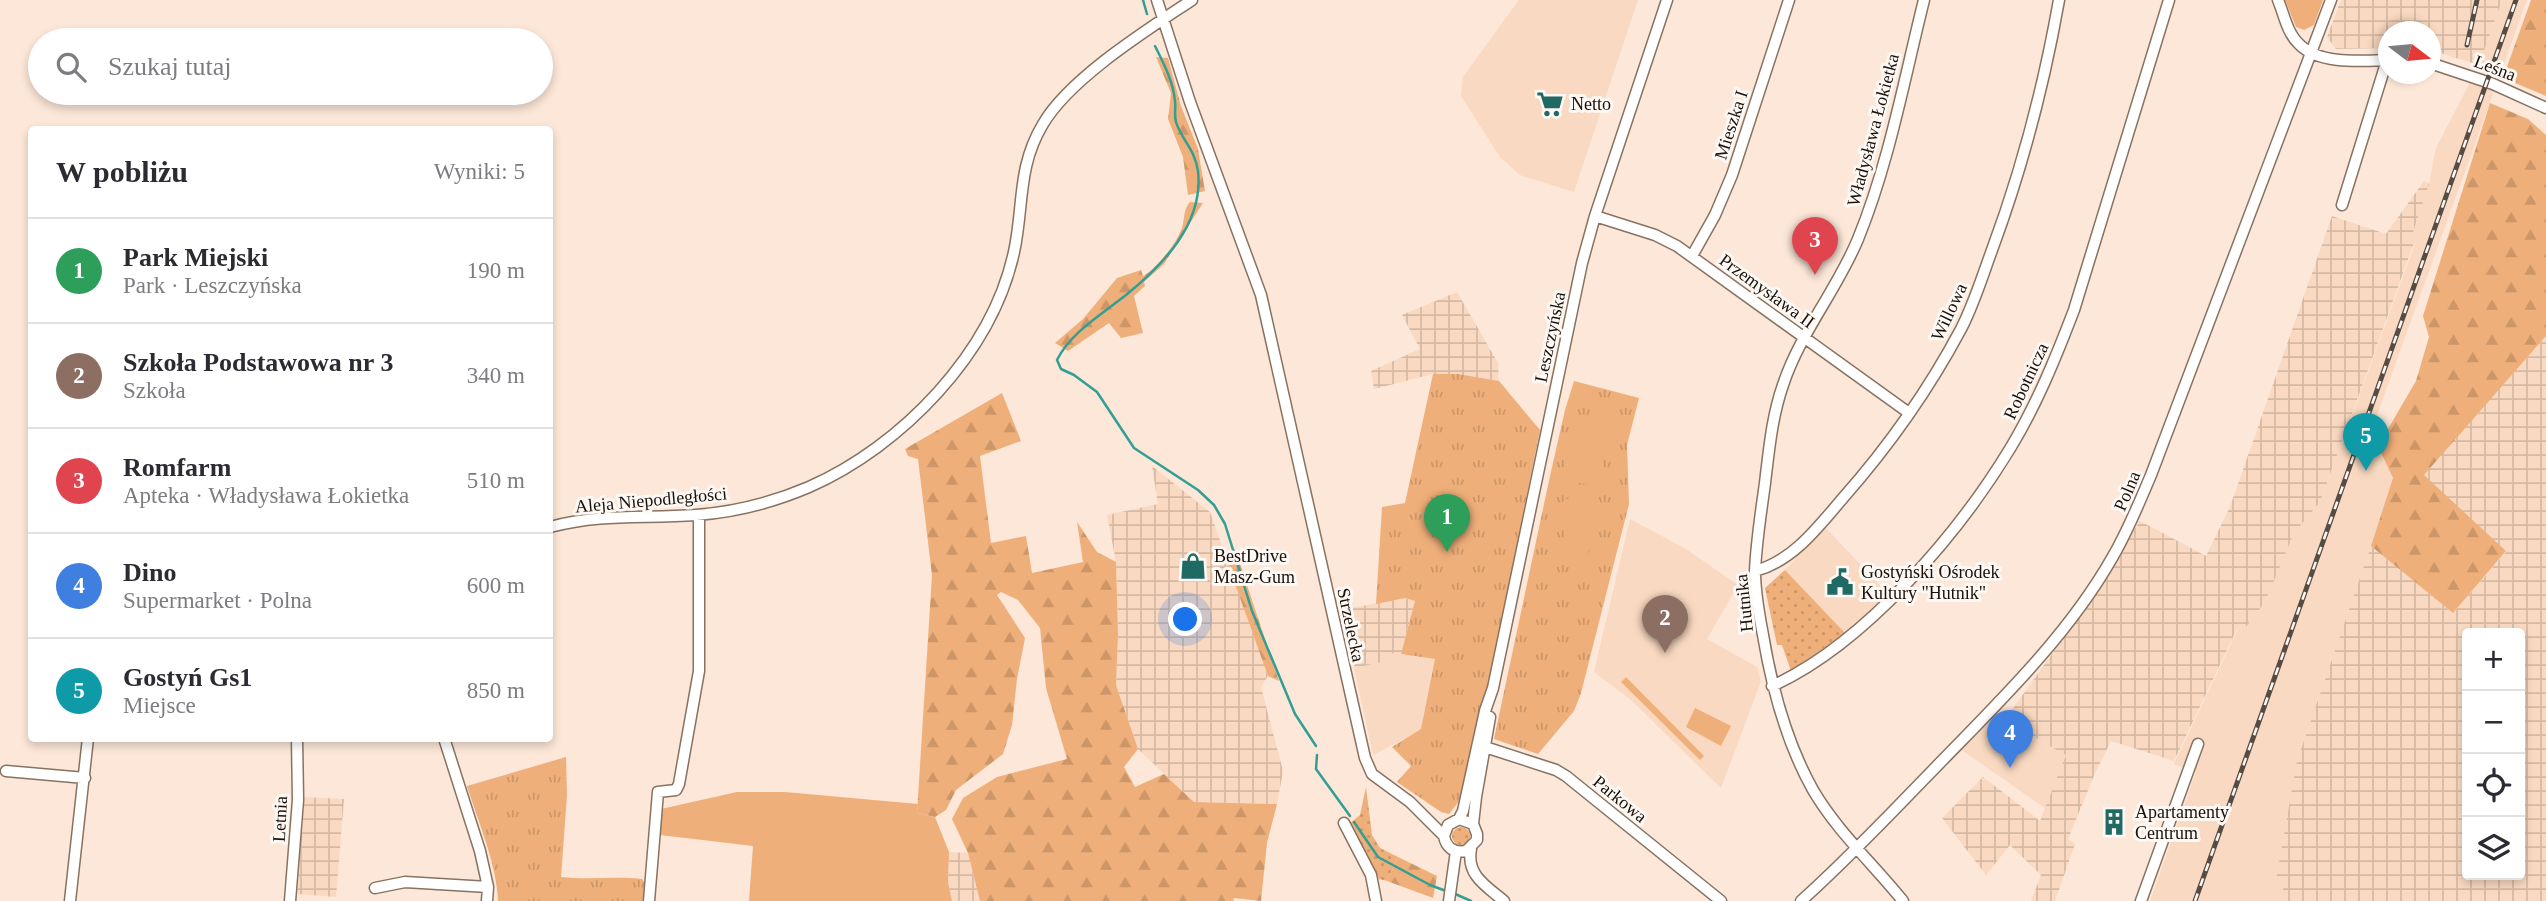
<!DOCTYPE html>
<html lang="pl">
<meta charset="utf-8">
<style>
:root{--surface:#fff;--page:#f7f7f7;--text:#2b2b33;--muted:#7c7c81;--line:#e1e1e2;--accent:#db2777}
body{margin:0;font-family:Georgia,serif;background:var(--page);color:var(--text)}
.controls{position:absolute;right:21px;bottom:21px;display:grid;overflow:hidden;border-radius:7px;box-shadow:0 4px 10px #0003}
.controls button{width:63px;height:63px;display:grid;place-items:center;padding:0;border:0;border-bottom:2px solid var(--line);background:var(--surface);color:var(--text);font:35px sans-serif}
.compass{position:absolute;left:2378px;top:21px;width:63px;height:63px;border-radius:50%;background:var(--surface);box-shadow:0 4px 10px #0003;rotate:106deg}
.you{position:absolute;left:1186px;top:620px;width:24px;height:24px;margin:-18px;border:5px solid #fff;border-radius:50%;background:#1a73e8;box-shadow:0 0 0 10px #1a73e833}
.badge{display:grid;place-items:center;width:46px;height:46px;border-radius:50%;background:var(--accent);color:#fff;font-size:23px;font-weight:700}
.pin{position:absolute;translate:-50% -58px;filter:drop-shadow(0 2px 4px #0008)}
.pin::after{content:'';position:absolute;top:37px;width:24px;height:21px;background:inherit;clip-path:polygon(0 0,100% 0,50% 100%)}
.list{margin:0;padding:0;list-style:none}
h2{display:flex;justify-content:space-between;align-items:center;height:91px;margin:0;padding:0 28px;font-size:30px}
h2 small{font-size:23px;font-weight:400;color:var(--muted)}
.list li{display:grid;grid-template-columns:46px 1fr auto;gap:21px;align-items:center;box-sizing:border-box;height:105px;padding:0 28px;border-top:2px solid var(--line)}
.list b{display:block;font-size:26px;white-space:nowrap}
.list p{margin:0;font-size:23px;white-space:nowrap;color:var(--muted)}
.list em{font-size:23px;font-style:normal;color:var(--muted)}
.icon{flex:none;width:38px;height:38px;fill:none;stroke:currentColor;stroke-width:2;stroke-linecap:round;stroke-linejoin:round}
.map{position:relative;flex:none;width:2546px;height:901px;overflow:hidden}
.search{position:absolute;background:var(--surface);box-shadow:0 4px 10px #0003;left:28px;top:28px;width:525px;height:77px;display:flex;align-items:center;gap:18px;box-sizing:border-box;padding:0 24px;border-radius:38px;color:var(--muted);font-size:26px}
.panel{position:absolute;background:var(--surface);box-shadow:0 4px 10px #0003;left:28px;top:126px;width:525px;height:616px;border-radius:7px}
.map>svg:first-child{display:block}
.built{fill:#f9d9c1}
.industrial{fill:url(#industrial-grid);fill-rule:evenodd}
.grass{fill:url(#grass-dots)}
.forest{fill:url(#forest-firs)}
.park{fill:url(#park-tufts)}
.garden{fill:#efaf7a}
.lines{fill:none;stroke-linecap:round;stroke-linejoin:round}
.stream{stroke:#329e94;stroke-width:2.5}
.minor-casing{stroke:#887261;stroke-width:13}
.minor{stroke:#fff;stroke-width:10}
.rail-casing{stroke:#574c43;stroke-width:5}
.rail{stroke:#fdf8f4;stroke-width:2.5;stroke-dasharray:8;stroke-linecap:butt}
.labels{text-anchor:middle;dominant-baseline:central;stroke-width:6;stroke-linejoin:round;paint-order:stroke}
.street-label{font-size:18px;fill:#181009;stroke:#fdf8f4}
.poi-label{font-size:18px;fill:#181009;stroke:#fdf8f4;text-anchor:start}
</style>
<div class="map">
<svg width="2546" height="901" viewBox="0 0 2546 901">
<defs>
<pattern id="industrial-grid" width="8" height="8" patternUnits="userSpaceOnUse" patternTransform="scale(1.75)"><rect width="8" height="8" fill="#f9d9c1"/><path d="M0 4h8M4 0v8" fill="none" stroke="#d5b9a4"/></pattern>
<pattern id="grass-dots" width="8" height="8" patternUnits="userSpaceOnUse" patternTransform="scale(1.75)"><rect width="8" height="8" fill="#efaf7a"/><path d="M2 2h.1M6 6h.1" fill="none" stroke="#cc9668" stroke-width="1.8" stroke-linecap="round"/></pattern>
<pattern id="forest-firs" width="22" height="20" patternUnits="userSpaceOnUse" patternTransform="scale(1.75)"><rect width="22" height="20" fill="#efaf7a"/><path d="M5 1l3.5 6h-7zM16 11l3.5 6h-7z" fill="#cc9668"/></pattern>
<pattern id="park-tufts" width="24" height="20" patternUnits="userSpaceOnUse" patternTransform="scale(1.75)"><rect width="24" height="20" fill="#efaf7a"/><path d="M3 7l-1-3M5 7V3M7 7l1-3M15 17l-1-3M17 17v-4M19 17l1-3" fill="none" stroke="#cc9668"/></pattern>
</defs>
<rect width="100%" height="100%" fill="#fce7d8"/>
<path class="built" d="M 1519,0 L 1638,0 L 1574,192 L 1520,175 L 1500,157 L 1461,96 L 1463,77 Z
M 2502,0 L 2527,0 L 2369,437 L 2394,441 L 2404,447 L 2356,593 L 2276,880 L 2285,882 L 2282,901 L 2150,901 L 2196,772 L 2174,764 L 2239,627 L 2247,626 L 2265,602 L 2293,534 L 2320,502 L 2415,244 L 2409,241 L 2429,184 L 2436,148 L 2479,65 Z
M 1630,519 L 1686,549 L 1738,585 L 1707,639 L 1757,667 L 1761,681 L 1721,788 L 1631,700 L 1594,672 Z
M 1824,526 L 1888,594 L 1845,633 L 1785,570 Z
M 1393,653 L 1435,659 L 1421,730 L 1373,755 L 1354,668 L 1382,662 Z
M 1995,716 L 2066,755 L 2046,809 L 1962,750 Z"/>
<path class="industrial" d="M 2341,0 L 2502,0 L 2479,65 L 2431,50 L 2430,32 L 2388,32 L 2388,48 L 2336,49 L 2327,37 Z
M 2424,181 L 2429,184 L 2410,241 L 2414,243 L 2320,502 L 2294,533 L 2265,602 L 2246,627 L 2237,629 L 2174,761 L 2111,741 L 2096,771 L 2068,839 L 2075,844 L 2055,901 L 2031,901 L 2041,875 L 2010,845 L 1986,875 L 1942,818 L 1983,777 L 2040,821 L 2066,755 L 2004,721 L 2074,623 L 2140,521 L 2206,556 L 2230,507 L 2332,216 L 2386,234 Z
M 1457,292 L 1498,363 L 1499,381 L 1460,375 L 1433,374 L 1374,389 L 1371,371 L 1420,349 L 1402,315 Z
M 2546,336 L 2546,901 L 2282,901 L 2284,882 L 2276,880 L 2297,761 L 2371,546 L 2453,613 L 2506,552 L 2423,475 ZM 2467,633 L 2520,633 L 2520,875 L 2467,875 Z
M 1152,466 L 1210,512 L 1268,676 L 1261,687 L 1283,771 L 1277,804 L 1194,802 L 1138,749 L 1116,685 L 1118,634 L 1116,562 L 1107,515 L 1158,504 Z
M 1405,598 L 1415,601 L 1401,654 L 1393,653 L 1382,662 L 1354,668 L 1340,610 Z
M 304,797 L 344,799 L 336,897 L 297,894 Z
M 949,852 L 968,853 L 980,901 L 952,901 L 948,882 Z"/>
<path class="grass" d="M 1785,570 L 1845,633 L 1791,671 L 1782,645 L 1777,645 L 1765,588 Z
M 1366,787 L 1372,835 L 1380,848 L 1398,857 L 1387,881 L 1379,879 L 1349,824 L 1360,815 Z
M1452 836a9 9 0 1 1 18 0a9 9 0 1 1-18 0Z"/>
<path class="forest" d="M 2531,0 L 2546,0 L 2546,96 L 2503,78 Z
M 1156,57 L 1168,58 L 1181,106 L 1198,149 L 1205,191 L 1188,195 L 1183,157 L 1168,119 L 1171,93 Z
M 2490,103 L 2528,119 L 2546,135 L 2546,336 L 2424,475 L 2506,551 L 2453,613 L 2371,546 L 2393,478 L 2378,446 L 2416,381 L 2429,337 L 2423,316 Z
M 1190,202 L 1203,203 L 1164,264 L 1144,282 L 1145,286 L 1134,296 L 1143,333 L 1121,338 L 1109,323 L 1068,351 L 1055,343 L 1083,319 L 1117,278 L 1141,270 L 1143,276 C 1156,269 1177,243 1182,228 C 1185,218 1183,210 1190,202 Z
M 1002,393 L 1021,441 L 980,456 L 991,543 L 1026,536 L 1032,573 L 1083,562 L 1077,522 L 1097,552 L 1116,562 L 1118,634 L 1116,685 L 1138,749 L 1124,767 L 1135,787 L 1164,774 L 1194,802 L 1277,804 L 1267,843 L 1261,901 L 1234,898 L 1233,901 L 980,901 L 968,853 L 952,819 L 963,798 L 997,777 L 1067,759 L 1046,688 L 1040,628 L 1018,600 L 1001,592 L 997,595 L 1025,638 L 1017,679 L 1012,725 L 1003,754 L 956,790 L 946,810 L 935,817 L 917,813 L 932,575 L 918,459 L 908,456 L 905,449 Z
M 1235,549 L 1279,681 L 1268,676 L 1224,553 Z
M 1398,857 L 1437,876 L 1433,898 L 1387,881 Z"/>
<path class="park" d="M 1433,374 L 1458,374 L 1499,381 L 1540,430 L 1488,687 L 1460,800 L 1449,814 L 1441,812 L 1397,782 L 1411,766 L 1392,747 L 1421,729 L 1435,659 L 1401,654 L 1415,601 L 1405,598 L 1376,604 L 1382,507 L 1405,503 Z
M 1574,381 L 1639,398 L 1627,445 L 1629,504 L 1581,693 L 1574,711 L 1538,754 L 1494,739 L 1550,476 L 1565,410 Z
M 566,757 L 567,795 L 561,877 C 589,880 614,876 642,879 L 645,883 L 644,901 L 498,901 C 497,865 478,821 467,786 Z"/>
<path class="garden" d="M 2285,0 L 2323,0 L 2314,25 L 2304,30 L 2296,27 Z
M 1576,418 L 1611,426 L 1598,487 L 1562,479 Z
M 1569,498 L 1596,506 L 1586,568 L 1559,560 L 1564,546 L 1563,501 Z
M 1626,677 L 1704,756 L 1700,760 L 1621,682 Z
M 1695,708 L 1731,726 L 1721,746 L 1686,727 Z
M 737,792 L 785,792 L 918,804 L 917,813 L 935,817 L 949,852 L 948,882 L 952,901 L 749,901 L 753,846 L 660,835 L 661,809 Z"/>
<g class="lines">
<path class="stream" d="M 1143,0 L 1147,14
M 1155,46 C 1164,64 1173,81 1175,101 C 1176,107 1174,116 1176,122 C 1181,139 1195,149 1198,171 C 1204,223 1163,265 1126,295 C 1102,314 1070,333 1057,360 L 1061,369 L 1074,375 L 1097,392 L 1134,448 L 1198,490 L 1214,505 L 1225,524 L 1252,611 L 1295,714 L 1316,746
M 1317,755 L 1316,769 L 1350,816
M 1354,822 L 1378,857 L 1430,885 L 1446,891
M 1453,893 L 1471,901"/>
<defs>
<path id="minor" d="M 1157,0 L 1190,102 L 1261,295 L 1365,758 L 1372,774 L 1410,802 L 1444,836
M 2278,0 C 2284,14 2287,33 2299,44 C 2319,65 2362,61 2388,60
M 2430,63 L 2493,84 L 2546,108
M 2342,205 L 2387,60
M 1595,216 L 1655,235 L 1677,246 L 1909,413
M 1692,256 L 1715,215 L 1732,175 L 1789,0
M 550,527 C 603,513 644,519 696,515 C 735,512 774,502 809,487 C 902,446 992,353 1014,252 C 1024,206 1017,167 1043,124 C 1070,78 1147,30 1192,0
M 1755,571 C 1793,561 1818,527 1843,498 C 1888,447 1929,389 1961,329 C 1974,304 1982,277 1992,250 C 2022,169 2044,85 2059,0
M 1772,686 C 1865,644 1959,533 2011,447 C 2037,404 2056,357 2074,310 L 2169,0
M 444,738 L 480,851 L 488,887
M 1485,747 L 1556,770 L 1566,776 L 1721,901
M 6,771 L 85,778
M 1459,819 L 1463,811 L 1485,711 L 1493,688 L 1582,263 L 1595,216 L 1667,0
M 1344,823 L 1371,875 L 1376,901
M 1473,824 L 1459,819 L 1448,825 L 1444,836 C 1446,848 1454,853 1466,851 L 1477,840 L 1477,834 L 1473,824 L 1476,797 L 1490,717
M 1471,849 C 1466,875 1486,886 1504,901
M 375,888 L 405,882 L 488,887 L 487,901
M 70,901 L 88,738
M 290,901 L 298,800 L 297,738
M 649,901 L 658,792 L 676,790 L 679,784 L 699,671 L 699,515
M 1449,901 L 1456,851
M 1801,901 C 1848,859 1890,814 1934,769 C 1997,704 2067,637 2112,558 C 2128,531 2139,503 2151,475 L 2331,0
M 1903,901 C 1873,864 1837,831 1813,790 C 1786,742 1772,689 1763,635 C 1759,614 1755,594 1755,572 C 1756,543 1761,513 1765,483 C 1769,450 1772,416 1783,385 C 1800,333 1837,290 1858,239 C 1889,163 1904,80 1924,0
M 2141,901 L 2198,744"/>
</defs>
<use href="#minor" class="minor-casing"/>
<use href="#minor" class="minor"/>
<defs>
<path id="rail" d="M 2467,45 L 2477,0
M 2195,901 L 2516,0"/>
</defs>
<use href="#rail" class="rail-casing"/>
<use href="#rail" class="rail"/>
</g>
<defs>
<symbol id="supermarket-bare" viewBox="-9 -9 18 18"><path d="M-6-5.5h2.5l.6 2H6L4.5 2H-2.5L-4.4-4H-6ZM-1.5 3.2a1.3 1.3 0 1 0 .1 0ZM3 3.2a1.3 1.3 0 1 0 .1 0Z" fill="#206a64" stroke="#fdf8f4" stroke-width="2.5" paint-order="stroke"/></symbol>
<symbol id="shop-bare" viewBox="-9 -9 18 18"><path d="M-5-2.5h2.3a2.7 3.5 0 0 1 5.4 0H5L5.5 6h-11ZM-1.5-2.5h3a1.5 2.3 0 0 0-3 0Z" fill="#206a64" stroke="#fdf8f4" stroke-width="2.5" paint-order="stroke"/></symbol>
<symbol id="civic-bare" viewBox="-9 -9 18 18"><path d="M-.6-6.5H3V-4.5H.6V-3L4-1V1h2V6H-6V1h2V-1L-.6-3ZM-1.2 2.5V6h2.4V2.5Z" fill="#206a64" stroke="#fdf8f4" stroke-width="2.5" paint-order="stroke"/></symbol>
<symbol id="building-bare" viewBox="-9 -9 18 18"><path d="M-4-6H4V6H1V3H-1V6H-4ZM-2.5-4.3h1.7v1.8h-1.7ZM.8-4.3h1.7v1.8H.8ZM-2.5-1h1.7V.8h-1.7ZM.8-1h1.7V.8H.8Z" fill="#206a64" stroke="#fdf8f4" stroke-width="2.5" paint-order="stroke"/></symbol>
</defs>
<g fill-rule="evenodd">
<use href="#supermarket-bare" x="1531" y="85" width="38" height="38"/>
<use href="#shop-bare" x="1174" y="547" width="38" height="38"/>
<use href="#civic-bare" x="1821" y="563" width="38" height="38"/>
<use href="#building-bare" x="2095" y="803" width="38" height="38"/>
</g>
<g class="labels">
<g class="street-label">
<text transform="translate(2495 68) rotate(21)">Leśna</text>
<text transform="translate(1731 125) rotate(-72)">Mieszka I</text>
<text transform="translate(1873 130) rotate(-75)">Władysława Łokietka</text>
<text transform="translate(1767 291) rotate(36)">Przemysława II</text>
<text transform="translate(1949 312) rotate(-65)">Willowa</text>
<text transform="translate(1550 337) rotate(-78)">Leszczyńska</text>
<text transform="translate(2026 381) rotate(-65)">Robotnicza</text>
<text transform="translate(2127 491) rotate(-67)">Polna</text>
<text transform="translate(651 500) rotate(-5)">Aleja Niepodległości</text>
<text transform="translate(1744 603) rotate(-96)">Hutnika</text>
<text transform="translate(1351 625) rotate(78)">Strzelecka</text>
<text transform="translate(1620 799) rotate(39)">Parkowa</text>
<text transform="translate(280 819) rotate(-87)">Letnia</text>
</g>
<g class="poi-label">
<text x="1571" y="104">Netto</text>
<text x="1214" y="556">BestDrive<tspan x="1214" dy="21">Masz-Gum</tspan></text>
<text x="1861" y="572">Gostyński Ośrodek<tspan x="1861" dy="21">Kultury "Hutnik"</tspan></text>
<text x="2135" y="812">Apartamenty<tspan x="2135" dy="21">Centrum</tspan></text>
</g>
</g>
</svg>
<div class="controls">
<button>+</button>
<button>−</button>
<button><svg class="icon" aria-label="locate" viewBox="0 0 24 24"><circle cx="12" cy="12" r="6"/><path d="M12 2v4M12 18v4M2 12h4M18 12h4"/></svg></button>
<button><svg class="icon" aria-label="layers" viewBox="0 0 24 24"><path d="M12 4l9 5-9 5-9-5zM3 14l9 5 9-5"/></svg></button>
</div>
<svg class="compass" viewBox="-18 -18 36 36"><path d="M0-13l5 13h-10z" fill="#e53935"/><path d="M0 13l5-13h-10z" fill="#7c7c81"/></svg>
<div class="you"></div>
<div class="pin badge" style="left:1447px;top:552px;background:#2e9e5b">1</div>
<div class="pin badge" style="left:1665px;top:653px;background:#8d6e63">2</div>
<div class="pin badge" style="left:1815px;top:275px;background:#e0444e">3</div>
<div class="pin badge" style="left:2010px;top:768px;background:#3f7fe0">4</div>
<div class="pin badge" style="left:2366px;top:471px;background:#0f9aa8">5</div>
<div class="search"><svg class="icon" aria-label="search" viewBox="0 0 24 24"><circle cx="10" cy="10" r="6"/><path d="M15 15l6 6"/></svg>Szukaj tutaj</div>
<section class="panel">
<h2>W pobliżu<small>Wyniki: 5</small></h2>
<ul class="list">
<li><span class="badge" style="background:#2e9e5b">1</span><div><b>Park Miejski</b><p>Park · Leszczyńska</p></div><em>190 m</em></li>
<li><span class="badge" style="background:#8d6e63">2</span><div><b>Szkoła Podstawowa nr 3</b><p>Szkoła</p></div><em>340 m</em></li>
<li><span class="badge" style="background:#e0444e">3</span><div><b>Romfarm</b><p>Apteka · Władysława Łokietka</p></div><em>510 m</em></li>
<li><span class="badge" style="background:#3f7fe0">4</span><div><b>Dino</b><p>Supermarket · Polna</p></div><em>600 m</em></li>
<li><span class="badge" style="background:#0f9aa8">5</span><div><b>Gostyń Gs1</b><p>Miejsce</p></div><em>850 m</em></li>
</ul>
</section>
</div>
